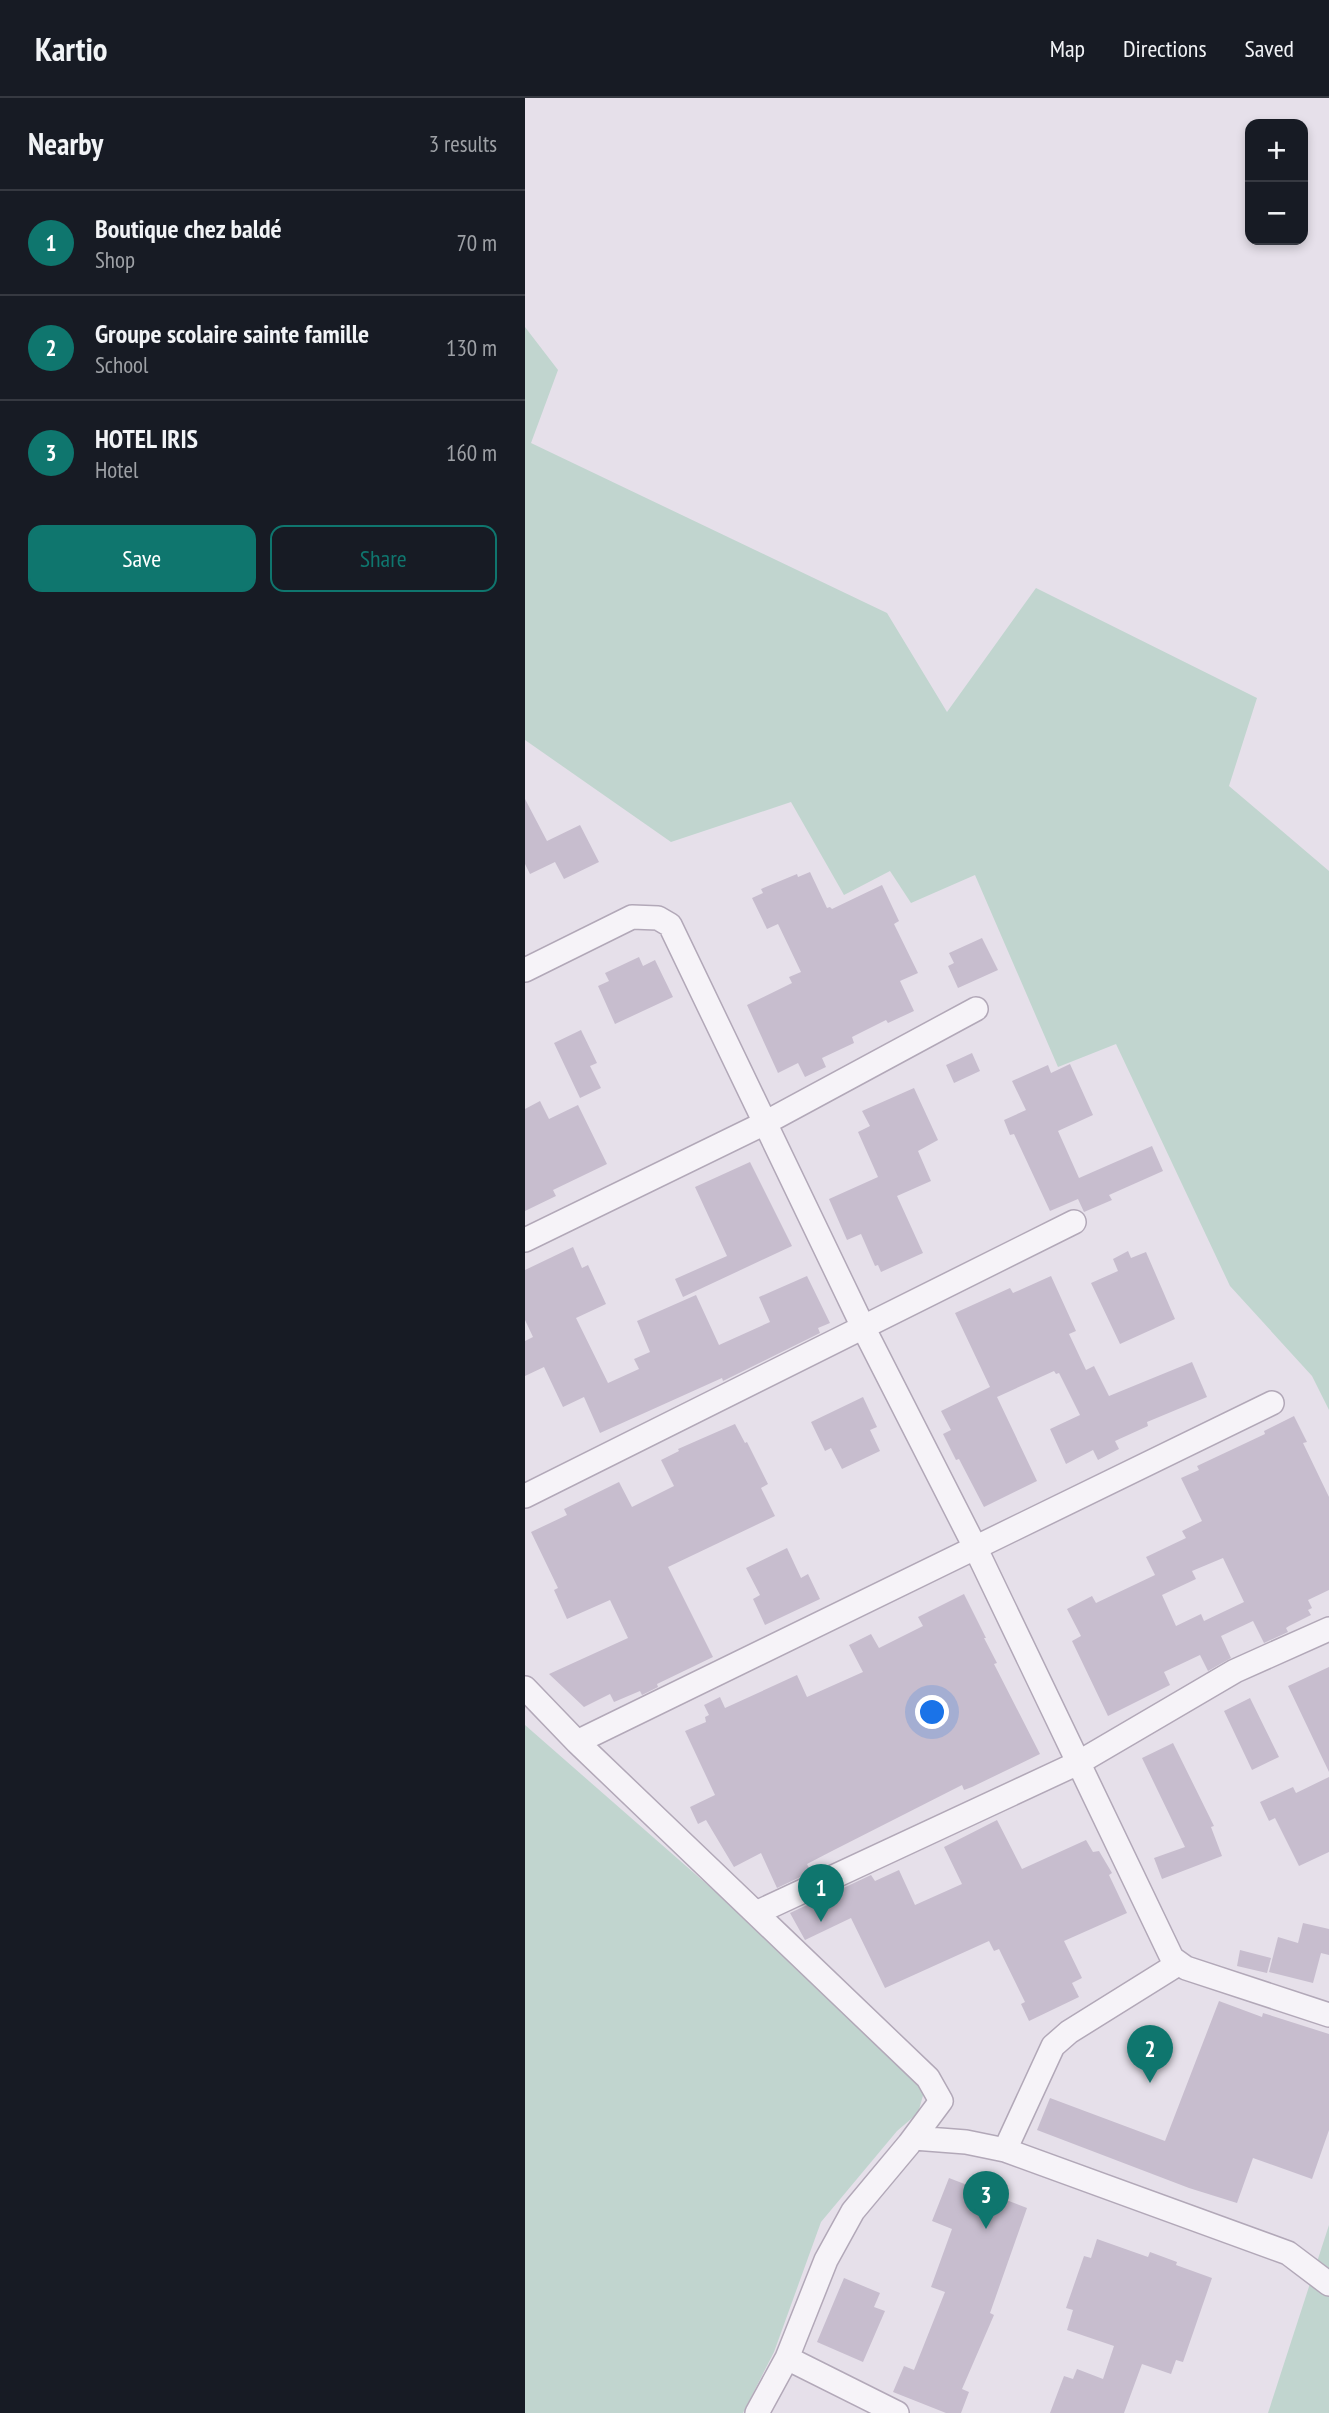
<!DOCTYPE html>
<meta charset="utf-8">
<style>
:root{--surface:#171b24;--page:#242831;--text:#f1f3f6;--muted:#9ea1a6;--line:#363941;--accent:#0f766e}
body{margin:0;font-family:"PT Sans Narrow",sans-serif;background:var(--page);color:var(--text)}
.controls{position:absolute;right:21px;top:21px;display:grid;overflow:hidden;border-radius:14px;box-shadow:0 4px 10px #0003}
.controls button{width:63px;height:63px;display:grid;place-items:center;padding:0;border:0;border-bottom:2px solid var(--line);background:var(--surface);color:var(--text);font:35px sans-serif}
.you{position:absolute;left:408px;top:1615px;width:24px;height:24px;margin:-18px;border:5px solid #fff;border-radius:50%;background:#1a73e8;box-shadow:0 0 0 10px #1a73e833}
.badge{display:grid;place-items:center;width:46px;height:46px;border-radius:50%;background:var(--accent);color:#fff;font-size:23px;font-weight:700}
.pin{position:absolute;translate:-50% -58px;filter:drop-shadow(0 2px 4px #0008)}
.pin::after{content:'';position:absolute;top:37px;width:24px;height:21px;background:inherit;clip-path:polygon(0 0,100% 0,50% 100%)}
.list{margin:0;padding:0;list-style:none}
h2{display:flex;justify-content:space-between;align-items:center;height:91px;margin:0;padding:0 28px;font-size:30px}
h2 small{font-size:23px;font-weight:400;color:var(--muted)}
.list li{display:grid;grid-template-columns:46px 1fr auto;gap:21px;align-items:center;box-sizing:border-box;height:105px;padding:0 28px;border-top:2px solid var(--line)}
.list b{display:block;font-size:26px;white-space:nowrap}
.list p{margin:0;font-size:23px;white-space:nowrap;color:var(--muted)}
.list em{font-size:23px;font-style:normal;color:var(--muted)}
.actions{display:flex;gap:14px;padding:21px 28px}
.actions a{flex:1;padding:16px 0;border:2px solid var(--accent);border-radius:14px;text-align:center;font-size:24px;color:var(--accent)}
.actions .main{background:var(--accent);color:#fff}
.map{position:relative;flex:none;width:804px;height:2315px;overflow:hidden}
header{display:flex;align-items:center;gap:42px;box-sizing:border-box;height:98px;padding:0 35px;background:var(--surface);border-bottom:2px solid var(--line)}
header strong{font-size:33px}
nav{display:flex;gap:38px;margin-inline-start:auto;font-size:24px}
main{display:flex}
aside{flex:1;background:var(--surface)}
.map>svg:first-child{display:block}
.green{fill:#c1d5cf}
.building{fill:#c7bdce;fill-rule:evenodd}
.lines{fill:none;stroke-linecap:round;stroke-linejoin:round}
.minor-casing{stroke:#b2a8b8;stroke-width:26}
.minor{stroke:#f6f3f8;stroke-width:23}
</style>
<header>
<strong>Kartio</strong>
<nav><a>Map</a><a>Directions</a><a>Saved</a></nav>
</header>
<main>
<aside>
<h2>Nearby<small>3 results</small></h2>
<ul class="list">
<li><span class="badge">1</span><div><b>Boutique chez baldé</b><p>Shop</p></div><em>70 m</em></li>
<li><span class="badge">2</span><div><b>Groupe scolaire sainte famille</b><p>School</p></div><em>130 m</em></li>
<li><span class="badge">3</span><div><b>HOTEL IRIS</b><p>Hotel</p></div><em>160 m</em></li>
</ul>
<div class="actions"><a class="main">Save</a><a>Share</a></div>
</aside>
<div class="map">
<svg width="804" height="2315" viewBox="0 0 804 2315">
<rect width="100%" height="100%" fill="#e6e0ea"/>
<path class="green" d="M 0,229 L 33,272 L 6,345 L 362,515 L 422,614 L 511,490 L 732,600 L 704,688 L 804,773 L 804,1312 L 787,1278 L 705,1188 L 591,946 L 533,969 L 450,777 L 386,805 L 365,773 L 319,797 L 266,704 L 146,744 L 0,642 Z
M 0,1627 L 403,1980 L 393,2015 L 372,2033 L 296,2124 L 249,2254 L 218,2315 L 0,2315 Z
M 804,2127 L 804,2315 L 743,2315 Z"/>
<path class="building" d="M 0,701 L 22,743 L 55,727 L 74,764 L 39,781 L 30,764 L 5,776 L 0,766 Z
M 285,774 L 302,810 L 305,809 L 307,811 L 357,787 L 374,823 L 369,826 L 393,875 L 375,883 L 389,913 L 363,925 L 361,922 L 327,939 L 329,945 L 297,960 L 301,969 L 280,979 L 273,965 L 253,975 L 222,907 L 267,885 L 264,879 L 276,874 L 253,826 L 242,831 L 227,800 L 238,795 L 236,791 L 272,776 L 273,779 Z
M 457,840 L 473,872 L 433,890 L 423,868 L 429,865 L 424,855 Z
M 114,859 L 118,868 L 130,862 L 148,899 L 90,926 L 73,888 L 84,883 L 80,875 Z
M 56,932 L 72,965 L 65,968 L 76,990 L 55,1000 L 29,945 Z
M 447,955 L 455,973 L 429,985 L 421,967 Z
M 545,966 L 568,1017 L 533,1033 L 554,1080 L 627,1048 L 638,1073 L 584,1097 L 587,1102 L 559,1114 L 553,1101 L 525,1113 L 489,1036 L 485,1037 L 479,1022 L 501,1012 L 487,983 L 523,967 L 526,975 Z
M 389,990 L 413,1042 L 393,1053 L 406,1083 L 372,1098 L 398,1155 L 356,1174 L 353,1167 L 350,1168 L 336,1136 L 322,1142 L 304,1101 L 353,1079 L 333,1034 L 345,1028 L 337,1013 Z
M 15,1003 L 24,1021 L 53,1007 L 82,1066 L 28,1092 L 31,1098 L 0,1113 L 0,1011 Z
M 225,1064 L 267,1148 L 158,1199 L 150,1181 L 202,1158 L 170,1089 Z
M 48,1149 L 57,1170 L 63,1167 L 81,1206 L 51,1220 L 83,1285 L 114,1271 L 109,1261 L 125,1254 L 112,1223 L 171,1197 L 194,1247 L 245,1224 L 234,1199 L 282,1178 L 305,1225 L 293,1230 L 295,1235 L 198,1283 L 197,1280 L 75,1335 L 59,1299 L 38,1309 L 19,1269 L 0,1278 L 0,1243 L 8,1239 L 0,1222 L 0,1172 Z
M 603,1153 L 606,1160 L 621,1154 L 650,1221 L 595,1246 L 566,1185 L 593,1173 L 588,1161 Z
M 526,1178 L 551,1233 L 544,1236 L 561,1272 L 569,1268 L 584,1298 L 667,1264 L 682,1299 L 622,1324 L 623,1328 L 590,1343 L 594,1351 L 573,1362 L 568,1352 L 541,1366 L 525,1331 L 555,1317 L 534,1275 L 531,1276 L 529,1273 L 472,1299 L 512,1383 L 459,1409 L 434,1361 L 431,1362 L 418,1336 L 426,1332 L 416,1313 L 465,1289 L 430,1215 L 485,1190 L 488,1195 Z
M 338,1299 L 352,1329 L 345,1332 L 355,1353 L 317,1371 L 306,1350 L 300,1353 L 286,1324 Z
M 769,1318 L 782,1344 L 778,1345 L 804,1399 L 804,1492 L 783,1502 L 787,1510 L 783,1512 L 786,1517 L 764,1528 L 761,1530 L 763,1534 L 739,1545 L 728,1523 L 696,1538 L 706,1560 L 683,1573 L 675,1557 L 639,1574 L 645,1587 L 583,1618 L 547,1543 L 556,1538 L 542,1511 L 567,1498 L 571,1505 L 630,1477 L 621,1459 L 661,1440 L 657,1433 L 677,1423 L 656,1380 L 674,1372 L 672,1368 L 740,1336 L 739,1333 ZM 698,1460 L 719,1504 L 679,1523 L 676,1516 L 651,1528 L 637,1497 L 671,1481 L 667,1473 Z
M 210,1326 L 220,1345 L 222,1344 L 243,1386 L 236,1390 L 250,1418 L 143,1469 L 188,1559 L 132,1586 L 133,1589 L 117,1597 L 115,1593 L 89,1604 L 85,1596 L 59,1609 L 24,1576 L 103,1540 L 85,1502 L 42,1521 L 29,1492 L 33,1490 L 6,1434 L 42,1417 L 39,1411 L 94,1384 L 107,1409 L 149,1388 L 136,1362 L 154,1353 L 153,1351 Z
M 262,1450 L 276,1480 L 283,1476 L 295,1501 L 240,1527 L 228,1501 L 235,1497 L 221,1470 Z
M 439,1496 L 461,1540 L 459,1540 L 472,1565 L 469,1566 L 515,1656 L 447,1689 L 439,1692 L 437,1687 L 307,1753 L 282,1766 L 286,1774 L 252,1790 L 236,1755 L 209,1769 L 181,1722 L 173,1726 L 165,1709 L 190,1697 L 160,1633 L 181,1624 L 180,1619 L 184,1617 L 179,1607 L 195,1599 L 200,1610 L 272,1577 L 282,1599 L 338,1574 L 324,1547 L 346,1536 L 354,1550 L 398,1528 L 393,1519 Z
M 804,1569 L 804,1674 L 763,1588 Z
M 725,1600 L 754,1659 L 727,1672 L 699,1613 Z
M 648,1645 L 689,1728 L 686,1729 L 697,1758 L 637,1781 L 629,1760 L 660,1749 L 617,1660 Z
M 804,1679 L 804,1754 L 774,1768 L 750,1720 L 744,1723 L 735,1704 L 768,1689 L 771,1695 Z
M 472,1722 L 497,1771 L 561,1742 L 568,1754 L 574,1753 L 587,1775 L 584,1777 L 602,1815 L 539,1843 L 557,1880 L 547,1885 L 554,1899 L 504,1923 L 496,1906 L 500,1904 L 474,1851 L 469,1853 L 464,1843 L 360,1890 L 326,1820 L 280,1842 L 265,1815 L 346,1777 L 350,1783 L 374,1772 L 390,1807 L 437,1786 L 419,1749 Z
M 778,1825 L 804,1831 L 804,1857 L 796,1855 L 788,1885 L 744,1874 L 753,1839 L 773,1845 Z
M 715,1852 L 746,1860 L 742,1875 L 712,1868 Z
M 694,1903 L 737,1919 L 738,1915 L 804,1936 L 804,2032 L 787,2081 L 728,2060 L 712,2105 L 664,2090 L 512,2032 L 525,2000 L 640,2043 Z
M 424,2080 L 502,2110 L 465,2215 L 469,2217 L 437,2291 L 444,2294 L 436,2315 L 421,2315 L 368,2294 L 379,2268 L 389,2272 L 420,2194 L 406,2189 L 427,2131 L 407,2123 Z
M 572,2141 L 623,2159 L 625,2154 L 652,2164 L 651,2167 L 687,2180 L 658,2264 L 651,2262 L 646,2276 L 617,2266 L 599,2315 L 525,2315 L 539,2278 L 548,2281 L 552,2271 L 578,2281 L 589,2248 L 542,2232 L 548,2212 L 541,2210 L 559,2158 L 566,2160 Z
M 319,2180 L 355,2195 L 349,2209 L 360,2213 L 338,2264 L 292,2244 Z"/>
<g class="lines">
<defs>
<path id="minor" d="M 0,872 L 107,819 L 133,820 L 145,827 L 338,1229 L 450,1449 L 647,1860 L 661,1870 L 804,1917
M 0,1142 L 240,1025 L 451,911
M 0,1398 L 549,1124
M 0,1590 L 52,1644 L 403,1980 L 416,2003 L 384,2046 L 328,2113 L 301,2162 L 262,2260 L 232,2315
M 52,1644 L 747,1305
M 231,1815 L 553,1665 L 710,1573 L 804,1531
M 389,2040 L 441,2044 L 480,2052 L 763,2155 L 804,2186
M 480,2052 L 528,1948 L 544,1934 L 653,1866
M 262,2260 L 372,2315"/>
</defs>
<use href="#minor" class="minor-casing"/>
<use href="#minor" class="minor"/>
</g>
</svg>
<div class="controls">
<button>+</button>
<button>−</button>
</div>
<div class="you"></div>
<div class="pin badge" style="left:296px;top:1824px">1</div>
<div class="pin badge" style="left:625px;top:1985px">2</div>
<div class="pin badge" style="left:461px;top:2131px">3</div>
</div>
</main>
